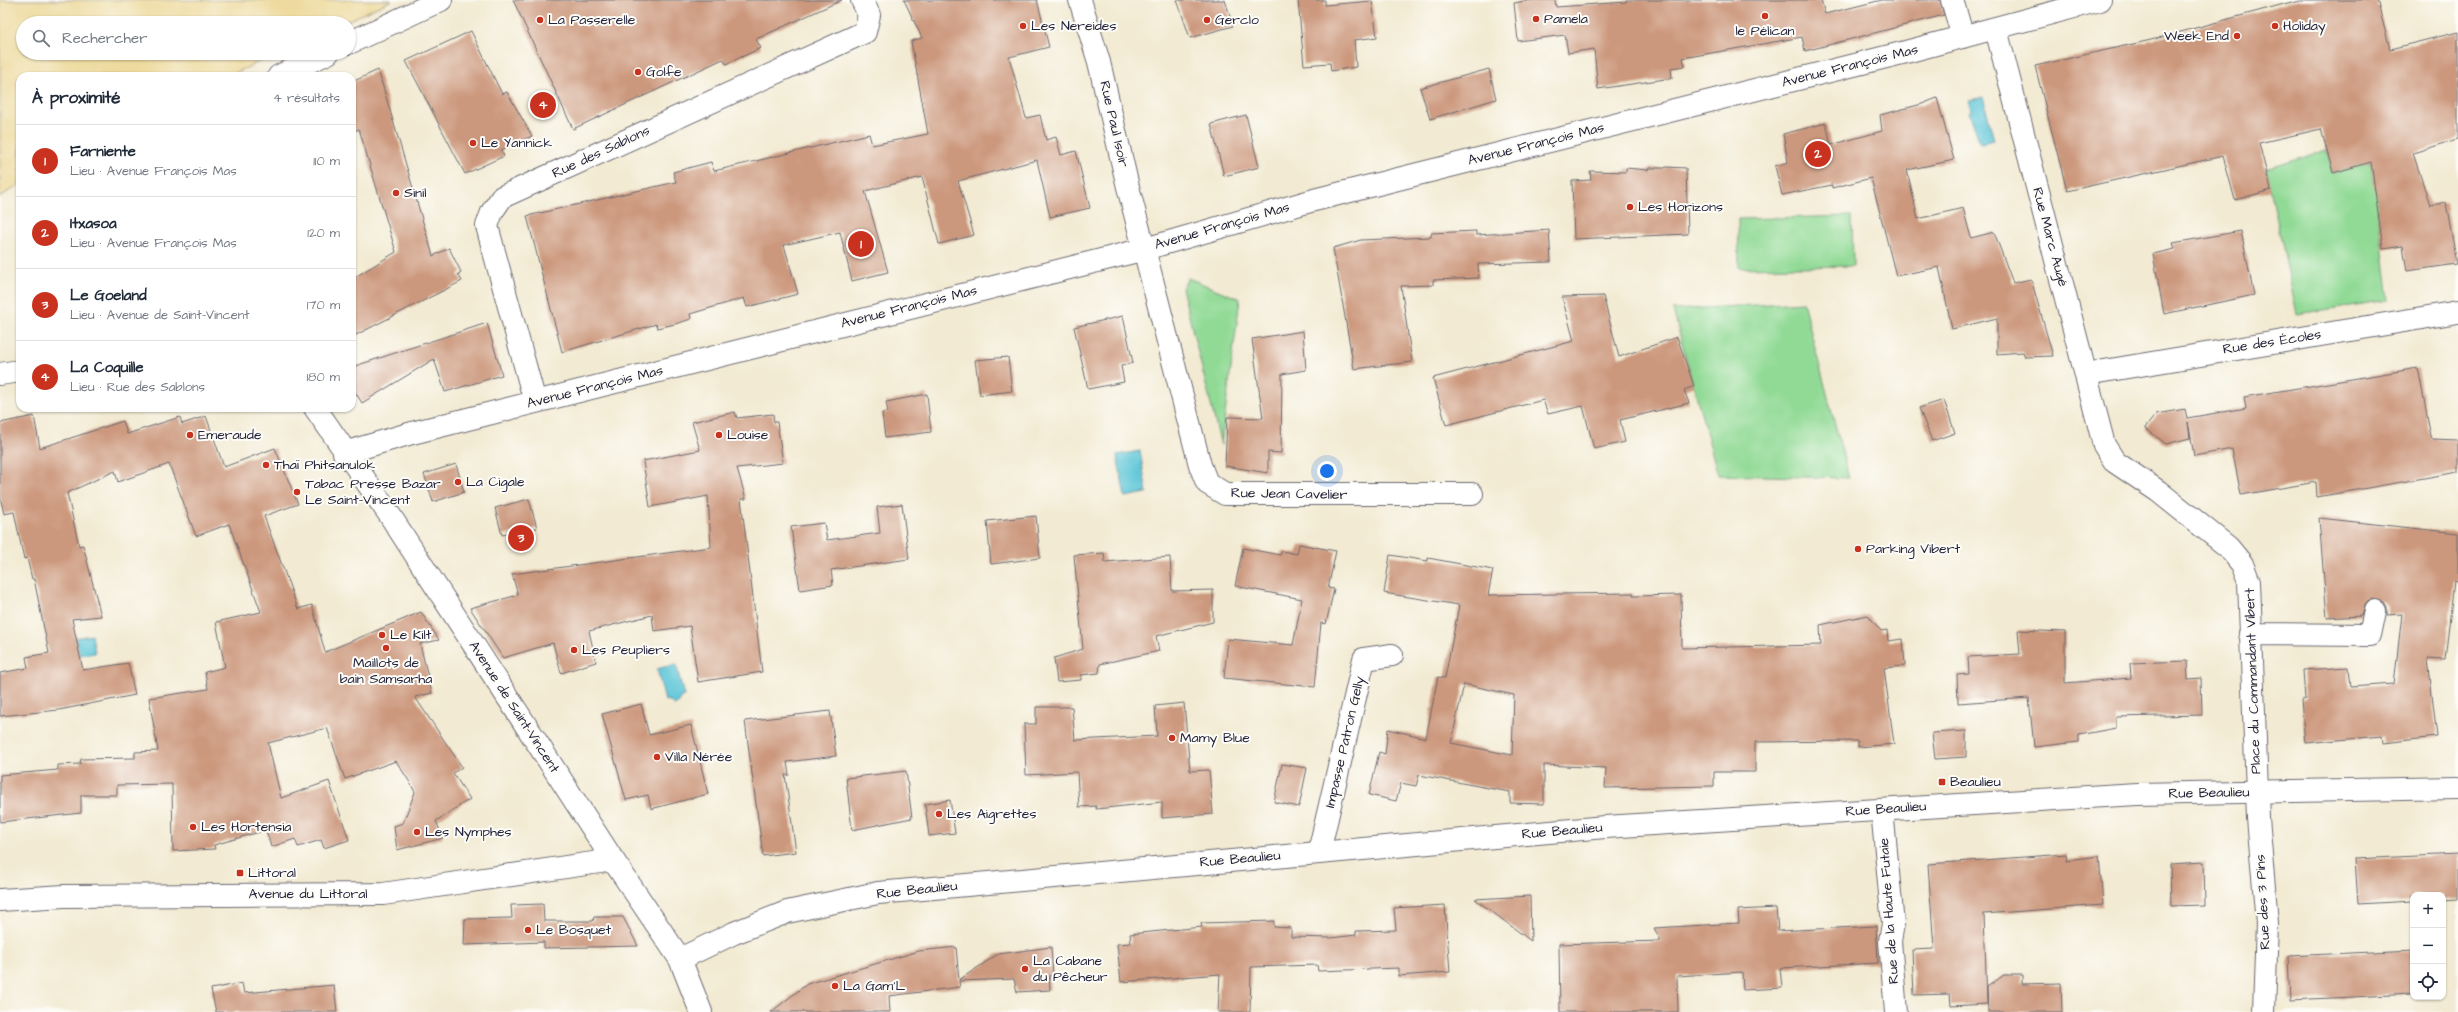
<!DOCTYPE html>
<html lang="fr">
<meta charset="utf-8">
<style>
:root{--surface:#fff;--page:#f6f6f7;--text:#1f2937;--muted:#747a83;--line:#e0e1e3;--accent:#c8321e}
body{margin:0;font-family:"Architects Daughter",sans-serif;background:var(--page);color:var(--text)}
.controls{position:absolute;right:12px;bottom:12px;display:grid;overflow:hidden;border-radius:8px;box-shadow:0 1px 3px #0004}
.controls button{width:36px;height:36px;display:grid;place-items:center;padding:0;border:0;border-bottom:1px solid var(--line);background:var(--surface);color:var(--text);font:20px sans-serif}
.you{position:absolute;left:1327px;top:471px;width:14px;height:14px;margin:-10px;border:3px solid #fff;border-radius:50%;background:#1a73e8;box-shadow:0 0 0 6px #1a73e833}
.badge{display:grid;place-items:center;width:26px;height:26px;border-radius:50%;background:var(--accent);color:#fff;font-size:13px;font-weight:700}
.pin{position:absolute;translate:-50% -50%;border:2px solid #fff;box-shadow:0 1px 4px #0006}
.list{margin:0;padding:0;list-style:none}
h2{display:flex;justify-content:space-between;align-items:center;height:52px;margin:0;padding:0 16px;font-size:17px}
h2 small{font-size:13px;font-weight:400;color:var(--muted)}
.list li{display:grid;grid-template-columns:26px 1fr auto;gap:12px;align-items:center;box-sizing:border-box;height:72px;padding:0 16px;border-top:1px solid var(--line)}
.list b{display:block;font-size:15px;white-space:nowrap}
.list p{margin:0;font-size:13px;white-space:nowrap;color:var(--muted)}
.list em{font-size:13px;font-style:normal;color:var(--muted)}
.icon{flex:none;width:22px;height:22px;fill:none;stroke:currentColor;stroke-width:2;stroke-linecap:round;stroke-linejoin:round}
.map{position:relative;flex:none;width:2458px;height:1012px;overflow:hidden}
.search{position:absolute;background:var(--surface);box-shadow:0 1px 3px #0004;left:16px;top:16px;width:340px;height:44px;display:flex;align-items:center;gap:10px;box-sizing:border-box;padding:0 14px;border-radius:22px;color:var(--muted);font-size:15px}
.panel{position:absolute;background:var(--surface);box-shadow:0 1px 3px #0004;left:16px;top:72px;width:340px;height:340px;border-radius:12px}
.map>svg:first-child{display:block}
.green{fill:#91da95;stroke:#5a7e68}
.sand{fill:#eeda9e;stroke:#887e6c}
.water{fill:#5dc6d8;stroke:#40748a}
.building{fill:#cc987d;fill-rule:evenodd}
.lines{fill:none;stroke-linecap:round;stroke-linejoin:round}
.minor-casing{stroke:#6b6870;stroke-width:24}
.tertiary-casing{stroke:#6b6870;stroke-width:24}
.minor{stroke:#fff;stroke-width:22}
.tertiary{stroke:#fff;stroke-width:22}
.poi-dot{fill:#c8321e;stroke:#fdfcf7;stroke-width:1.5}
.labels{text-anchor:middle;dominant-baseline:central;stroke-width:4;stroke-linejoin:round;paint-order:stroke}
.poi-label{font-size:14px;fill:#22223b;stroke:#fdfcf7;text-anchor:start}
.street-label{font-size:14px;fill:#22223b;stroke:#fdfcf7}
</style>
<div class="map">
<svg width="2458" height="1012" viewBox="0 0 2458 1012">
<rect width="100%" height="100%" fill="#fdfcf7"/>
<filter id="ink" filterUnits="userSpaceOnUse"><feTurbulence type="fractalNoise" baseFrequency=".025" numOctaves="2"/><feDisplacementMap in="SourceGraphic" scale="8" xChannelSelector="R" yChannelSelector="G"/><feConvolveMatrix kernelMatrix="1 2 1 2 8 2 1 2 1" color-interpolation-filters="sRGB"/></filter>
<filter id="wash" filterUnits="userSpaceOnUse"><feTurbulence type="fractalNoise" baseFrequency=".012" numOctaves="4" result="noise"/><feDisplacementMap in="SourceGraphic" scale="16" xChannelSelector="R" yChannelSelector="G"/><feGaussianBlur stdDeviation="0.9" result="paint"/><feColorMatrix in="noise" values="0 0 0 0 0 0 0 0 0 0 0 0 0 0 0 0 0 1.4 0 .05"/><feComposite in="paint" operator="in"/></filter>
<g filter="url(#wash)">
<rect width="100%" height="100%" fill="#f2ead2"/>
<path class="green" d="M 2326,150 L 2333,173 L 2370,162 L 2374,180 L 2389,300 L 2297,314 L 2266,169 Z
M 1852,216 L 1853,266 L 1739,268 L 1738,219 Z
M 1188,278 L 1240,299 L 1221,445 L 1182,288 Z
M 1803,302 L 1849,478 L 1718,475 L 1673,310 Z"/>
<path class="sand" d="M 0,0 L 392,0 L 343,23 L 23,23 L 23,53 L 278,53 L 229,76 L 20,76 L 20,184 L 0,197 Z"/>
<path class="water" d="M 1983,97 L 1994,140 L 1980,143 L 1969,112 L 1971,111 L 1969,101 Z
M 1140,451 L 1147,493 L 1125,497 L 1117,455 Z
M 92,635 L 95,653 L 58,658 L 55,641 Z
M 676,664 L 684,696 L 681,697 L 679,703 L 674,705 L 668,700 L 665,701 L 657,669 Z"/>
<g id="blocks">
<path class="building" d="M 513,0 L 842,0 L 756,39 L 761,48 L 726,64 L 723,59 L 573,129 Z
M 904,0 L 1037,0 L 1049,47 L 1009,57 L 1026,118 L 1040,115 L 1046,140 L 1056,137 L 1061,155 L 1076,151 L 1090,208 L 1050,217 L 1037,160 L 958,181 L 974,235 L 939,244 L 922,177 L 865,191 L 888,272 L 852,281 L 840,232 L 784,245 L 798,294 L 747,307 L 744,298 L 690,314 L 691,319 L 675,324 L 657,328 L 656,324 L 562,352 L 527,216 L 676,182 L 673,172 L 711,162 L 714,171 L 869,134 L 872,145 L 928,134 L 911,41 L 922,38 Z
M 1177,0 L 1225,0 L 1233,26 L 1190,38 Z
M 1298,0 L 1325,0 L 1325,5 L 1372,1 L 1377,37 L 1354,40 L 1356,67 L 1331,71 L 1330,63 L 1304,65 Z
M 1531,0 L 1555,0 L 1556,7 L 1626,2 L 1626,0 L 1821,0 L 1825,14 L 1882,0 L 1940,0 L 1944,15 L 1805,51 L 1802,37 L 1683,58 L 1685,66 L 1671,68 L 1672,78 L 1598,89 L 1594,49 L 1568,53 L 1565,35 L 1518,41 L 1514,3 Z
M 2299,0 L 2377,0 L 2390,49 L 2458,32 L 2458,139 L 2413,153 L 2430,205 L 2446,203 L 2457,264 L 2407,271 L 2403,246 L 2383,249 L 2371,162 L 2333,173 L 2321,129 L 2259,143 L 2271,190 L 2235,200 L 2223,156 L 2067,191 L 2035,66 L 2151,40 Z
M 471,31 L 502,94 L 507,92 L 532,136 L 501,150 L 504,156 L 465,174 L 406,61 Z
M 1489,69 L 1496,99 L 1430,119 L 1420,88 Z
M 378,70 L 433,256 L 449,248 L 461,272 L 458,274 L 462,281 L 352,337 L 352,279 L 396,252 L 359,129 L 352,132 L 352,82 Z
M 1937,98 L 1954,160 L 1907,170 L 1918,219 L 1963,208 L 1971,238 L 1994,232 L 2013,283 L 2031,279 L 2053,356 L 2025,357 L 2023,352 L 1997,354 L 1997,318 L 1952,329 L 1939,267 L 1896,276 L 1871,178 L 1832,188 L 1832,185 L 1782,195 L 1775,166 L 1788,162 L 1783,134 L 1826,123 L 1831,145 L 1882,131 L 1880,115 L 1922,104 Z
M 1246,115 L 1259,167 L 1224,176 L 1211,124 Z
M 1666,167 L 1686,168 L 1688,234 L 1574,239 L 1572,181 L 1591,180 L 1590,171 L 1626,172 L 1626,168 L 1648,170 L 1649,168 L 1665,168 Z
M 1549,230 L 1551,262 L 1478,264 L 1479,278 L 1433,280 L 1433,285 L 1401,286 L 1412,362 L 1354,369 L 1333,248 L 1361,240 L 1431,237 L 1431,233 L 1476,231 L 1476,235 Z
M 2241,231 L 2254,295 L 2164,314 L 2153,254 L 2175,249 L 2173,243 Z
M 1603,296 L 1619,357 L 1677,337 L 1694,386 L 1684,390 L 1689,403 L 1620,420 L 1625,442 L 1594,449 L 1583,406 L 1548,414 L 1543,400 L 1446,425 L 1433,378 L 1574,341 L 1562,297 Z
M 1123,316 L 1133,363 L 1121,366 L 1124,382 L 1088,389 L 1074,327 Z
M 487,323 L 502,375 L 445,392 L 434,359 L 362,403 L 352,387 L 352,367 Z
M 1303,331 L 1306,370 L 1282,374 L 1281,453 L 1268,452 L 1268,473 L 1225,466 L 1227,417 L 1263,418 L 1252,339 Z
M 1008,357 L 1012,391 L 980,395 L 975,360 Z
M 2418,368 L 2431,436 L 2432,439 L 2458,440 L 2458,472 L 2317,497 L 2316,482 L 2241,495 L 2232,449 L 2194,456 L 2188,422 L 2190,438 L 2166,444 L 2145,428 L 2156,414 L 2185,409 L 2187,418 L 2246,408 L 2244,397 Z
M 927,394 L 931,432 L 885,438 L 882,413 L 888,412 L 886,402 Z
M 1944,400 L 1955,433 L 1932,441 L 1919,408 Z
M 735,412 L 737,418 L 773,414 L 774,422 L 777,422 L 783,463 L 737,468 L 746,499 L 741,499 L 762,672 L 698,682 L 690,626 L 654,631 L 652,615 L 589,631 L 596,662 L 561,673 L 553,643 L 503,658 L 470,608 L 518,595 L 512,574 L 711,547 L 708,496 L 650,507 L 643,461 L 700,450 L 692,422 Z
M 34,416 L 40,448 L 123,421 L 127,434 L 180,417 L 182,424 L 206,416 L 224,467 L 275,448 L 298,504 L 264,516 L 298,609 L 312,605 L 325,652 L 421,612 L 439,640 L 420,644 L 432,693 L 415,697 L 462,767 L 453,773 L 470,799 L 436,821 L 443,838 L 397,850 L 394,826 L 403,823 L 415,792 L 409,781 L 396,761 L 345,779 L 327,728 L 268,743 L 281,798 L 329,781 L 349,840 L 324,848 L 321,840 L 298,847 L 295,839 L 271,847 L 266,830 L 214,845 L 215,849 L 173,851 L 172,784 L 117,785 L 117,795 L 81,795 L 81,813 L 0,822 L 0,775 L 58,770 L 58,765 L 80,764 L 81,759 L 135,758 L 135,752 L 158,751 L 149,698 L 208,689 L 205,672 L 225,667 L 216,622 L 261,612 L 229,524 L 196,536 L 169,464 L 118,482 L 115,471 L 67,493 L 79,546 L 83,545 L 101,616 L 72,619 L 83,670 L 128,663 L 135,695 L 59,710 L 0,716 L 0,673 L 28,668 L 26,657 L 49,653 L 34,579 L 32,579 L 27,558 L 24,559 L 14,512 L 4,514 L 0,496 L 0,423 Z
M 456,464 L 464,492 L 433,502 L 424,474 Z
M 529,499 L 537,528 L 502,535 L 495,508 Z
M 902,504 L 909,559 L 831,570 L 833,585 L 800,590 L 791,527 L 824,523 L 827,540 L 880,533 L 877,507 Z
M 1036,516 L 1040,558 L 991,564 L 987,521 Z
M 2319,518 L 2458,533 L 2458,582 L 2454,581 L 2445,660 L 2428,659 L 2437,737 L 2383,743 L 2382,736 L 2305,743 L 2301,700 L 2305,699 L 2303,670 L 2348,667 L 2350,687 L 2394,684 L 2402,614 L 2387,615 L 2387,607 L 2384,602 L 2371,599 L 2365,603 L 2361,616 L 2327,618 Z
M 1299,544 L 1336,551 L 1328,588 L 1334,589 L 1326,624 L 1321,623 L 1315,687 L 1224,678 L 1228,639 L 1293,645 L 1302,599 L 1235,586 L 1243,548 L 1280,555 L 1282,551 L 1297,554 Z
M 1104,553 L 1105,562 L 1170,557 L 1172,591 L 1213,590 L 1213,622 L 1156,636 L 1159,651 L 1100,664 L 1099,673 L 1081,675 L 1081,680 L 1057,682 L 1054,658 L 1083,649 L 1074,555 Z
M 1390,555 L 1428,561 L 1428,558 L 1493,570 L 1488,595 L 1633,593 L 1633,596 L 1681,595 L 1682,648 L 1821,645 L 1820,625 L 1868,615 L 1881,631 L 1887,630 L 1888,641 L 1903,639 L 1905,666 L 1884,668 L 1894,744 L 1858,747 L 1858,741 L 1755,742 L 1755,772 L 1714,772 L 1714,786 L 1605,788 L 1606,768 L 1544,765 L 1544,804 L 1510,803 L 1510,792 L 1419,775 L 1416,786 L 1401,783 L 1396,801 L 1369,795 L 1379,752 L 1385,754 L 1388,729 L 1426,738 L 1438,677 L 1445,678 L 1459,605 L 1384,593 ZM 1464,684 L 1514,695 L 1512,755 L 1451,743 Z
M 2018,630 L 2065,632 L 2065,683 L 2131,678 L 2130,663 L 2187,661 L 2188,679 L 2201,678 L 2202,715 L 2116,717 L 2116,728 L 2079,735 L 2079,742 L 2034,747 L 2029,698 L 1958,703 L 1957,675 L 1969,674 L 1968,657 L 2020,654 Z
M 1184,703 L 1190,771 L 1209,770 L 1213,814 L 1162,818 L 1162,802 L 1096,809 L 1096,806 L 1079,807 L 1077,772 L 1026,775 L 1024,724 L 1036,724 L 1036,707 L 1072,707 L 1075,740 L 1157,736 L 1155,706 Z
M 641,704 L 649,735 L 691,725 L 708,794 L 651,809 L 648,795 L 626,800 L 602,714 Z
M 830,711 L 836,756 L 787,762 L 789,775 L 785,775 L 796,852 L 763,856 L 745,721 Z
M 1966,731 L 1966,757 L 1935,759 L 1932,733 Z
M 1282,764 L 1307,768 L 1299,807 L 1274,802 Z
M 906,771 L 912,818 L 852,830 L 846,778 Z
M 950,800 L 955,833 L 929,836 L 925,804 Z
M 2066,854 L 2067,860 L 2099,856 L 2103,905 L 1984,914 L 1987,1004 L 1951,1006 L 1950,994 L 1914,995 L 1912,950 L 1934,949 L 1928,864 Z
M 2458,854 L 2458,899 L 2443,900 L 2443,895 L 2413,895 L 2413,901 L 2358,904 L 2355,859 Z
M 2204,862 L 2205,905 L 2171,906 L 2170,864 Z
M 1530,896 L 1531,941 L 1475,899 Z
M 543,904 L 544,921 L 593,921 L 594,917 L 623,917 L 638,946 L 544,948 L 544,942 L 464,945 L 465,919 L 512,918 L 511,905 Z
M 1445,905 L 1450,972 L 1399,976 L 1399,968 L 1318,971 L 1317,965 L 1251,967 L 1250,1012 L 1218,1012 L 1220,974 L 1121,982 L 1117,944 L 1131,943 L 1130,934 L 1202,927 L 1201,923 L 1274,921 L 1274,927 L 1291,928 L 1291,937 L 1331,938 L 1356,935 L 1356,931 L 1396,930 L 1394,908 Z
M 1776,908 L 1778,931 L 1876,926 L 1878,963 L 1780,968 L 1782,988 L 1743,990 L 1742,972 L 1677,976 L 1678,1012 L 1560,1012 L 1559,944 L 1661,941 L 1654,928 L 1739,923 L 1738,910 Z
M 956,947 L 959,980 L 998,954 L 1051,947 L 1053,975 L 1049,976 L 1050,990 L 1017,992 L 1014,979 L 959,981 L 960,987 L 889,996 L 890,1012 L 771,1012 L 807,984 L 919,951 Z
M 2413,950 L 2413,994 L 2290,1000 L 2288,956 Z
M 2004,975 L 2022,975 L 2022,984 L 2061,983 L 2062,1012 L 1988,1012 L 1987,987 Z
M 242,983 L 244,993 L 334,985 L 337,1012 L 216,1012 L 211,989 Z"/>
</g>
</g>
<g filter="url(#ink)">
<use href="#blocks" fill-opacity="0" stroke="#6b6870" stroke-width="1"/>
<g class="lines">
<defs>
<path id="minor" d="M 1080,0 L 1099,62 L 1128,187 L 1200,465 L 1207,483 L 1225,494 L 1472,494
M 1952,0 L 1963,37
M 1996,29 L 2104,445 L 2115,462 L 2158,491 L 2228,547 L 2242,564 L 2249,582 L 2258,818 L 2267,923 L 2264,1012
M 349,43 L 441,0
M 279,76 L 328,53
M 0,374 L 20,371
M 2086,374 L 2458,312
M 535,402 L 487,226 L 492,212 L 502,197 L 865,32 L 869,15 L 862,0
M 315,408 L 391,517 L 613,860
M 344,453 L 412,433 L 1145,249 L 1314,200 L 1902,53 L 2100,0
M 2250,634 L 2370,635 L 2375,611
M 1882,810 L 1893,924 L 1890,941 L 1896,1012
M 1319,852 L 1364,659 L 1392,655"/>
<path id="tertiary" d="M 0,900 L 64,896 L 383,894 L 613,860 L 680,959 L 701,1012
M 680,959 L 734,933 L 787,912 L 878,893 L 1605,827 L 2137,794 L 2458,788"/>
</defs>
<use href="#minor" class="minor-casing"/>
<use href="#tertiary" class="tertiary-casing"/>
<use href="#minor" class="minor"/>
<use href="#tertiary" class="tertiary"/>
</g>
</g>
<g class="poi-dot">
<circle cx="1765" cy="16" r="4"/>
<circle cx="1536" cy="19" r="4"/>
<circle cx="540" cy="20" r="4"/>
<circle cx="1207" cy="20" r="4"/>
<circle cx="1023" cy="26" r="4"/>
<circle cx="2275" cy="26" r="4"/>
<circle cx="2237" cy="36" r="4"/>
<circle cx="638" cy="72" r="4"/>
<circle cx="473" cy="143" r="4"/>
<circle cx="396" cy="193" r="4"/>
<circle cx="1630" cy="207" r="4"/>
<circle cx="190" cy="435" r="4"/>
<circle cx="719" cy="435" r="4"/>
<circle cx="266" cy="465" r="4"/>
<circle cx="458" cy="482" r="4"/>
<circle cx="297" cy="492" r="4"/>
<circle cx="1858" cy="549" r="4"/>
<circle cx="382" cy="635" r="4"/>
<circle cx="386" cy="648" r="4"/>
<circle cx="574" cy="650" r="4"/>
<circle cx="1172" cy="738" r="4"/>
<circle cx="657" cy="757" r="4"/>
<rect x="1938" y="778" width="8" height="8" rx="2"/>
<circle cx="939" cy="814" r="4"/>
<circle cx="193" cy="827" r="4"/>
<circle cx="417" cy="832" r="4"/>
<rect x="236" y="869" width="8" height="8" rx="2"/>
<circle cx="528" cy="930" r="4"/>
<circle cx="1025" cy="969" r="4"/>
<circle cx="835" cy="986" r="4"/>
</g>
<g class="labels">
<g class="poi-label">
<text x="1544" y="19">Pamela</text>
<text x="548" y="20">La Passerelle</text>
<text x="1215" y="20">Gerclo</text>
<text x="1031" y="26">Les Nereides</text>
<text x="2283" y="26">Holiday</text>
<text x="1765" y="31" text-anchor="middle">le Pélican</text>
<text x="2229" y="36" text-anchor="end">Week End</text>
<text x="646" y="72">Golfe</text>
<text x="481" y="143">Le Yannick</text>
<text x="404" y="193">Sinil</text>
<text x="1638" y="207">Les Horizons</text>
<text x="198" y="435">Emeraude</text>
<text x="727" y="435">Louise</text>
<text x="274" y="465">Thaï Phitsanulok</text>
<text x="466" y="482">La Cigale</text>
<text x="305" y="484">Tabac Presse Bazar<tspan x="305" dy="16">Le Saint-Vincent</tspan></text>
<text x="1866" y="549">Parking Vibert</text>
<text x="390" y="635">Le Kilt</text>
<text x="582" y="650">Les Peupliers</text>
<text x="386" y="663" text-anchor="middle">Maillots de<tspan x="386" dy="16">bain Samsarha</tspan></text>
<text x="1180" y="738">Mamy Blue</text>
<text x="665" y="757">Villa Nérée</text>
<text x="1950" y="782">Beaulieu</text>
<text x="947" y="814">Les Aigrettes</text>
<text x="201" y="827">Les Hortensia</text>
<text x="425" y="832">Les Nymphes</text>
<text x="248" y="873">Littoral</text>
<text x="536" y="930">Le Bosquet</text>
<text x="1033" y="961">La Cabane<tspan x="1033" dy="16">du Pêcheur</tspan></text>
<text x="843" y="986">La Gam'L</text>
</g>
<g class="street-label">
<text transform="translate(1850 66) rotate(-14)">Avenue François Mas</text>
<text transform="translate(1114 124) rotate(77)">Rue Paul Isoir</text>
<text transform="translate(1536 144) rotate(-14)">Avenue François Mas</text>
<text transform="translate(601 152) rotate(-25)">Rue des Sablons</text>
<text transform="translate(1222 226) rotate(-16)">Avenue François Mas</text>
<text transform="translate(2050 237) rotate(75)">Rue Marc Augé</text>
<text transform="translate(909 307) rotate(-14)">Avenue François Mas</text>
<text transform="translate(2272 342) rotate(-9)">Rue des Écoles</text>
<text transform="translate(595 387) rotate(-14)">Avenue François Mas</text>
<text transform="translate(1289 494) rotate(1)">Rue Jean Cavelier</text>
<text transform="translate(2253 681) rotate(-92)">Place du Commandant Vibert</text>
<text transform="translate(514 707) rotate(57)">Avenue de Saint-Vincent</text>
<text transform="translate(1345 742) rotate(-77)">Impasse Patron Gelly</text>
<text transform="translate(2209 793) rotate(-1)">Rue Beaulieu</text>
<text transform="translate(1886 809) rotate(-4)">Rue Beaulieu</text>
<text transform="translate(1562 831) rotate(-5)">Rue Beaulieu</text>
<text transform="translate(1240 859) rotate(-5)">Rue Beaulieu</text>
<text transform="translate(917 890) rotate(-6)">Rue Beaulieu</text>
<text x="308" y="894">Avenue du Littoral</text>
<text transform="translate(2263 902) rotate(-93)">Rue des 3 Pins</text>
<text transform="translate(1889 911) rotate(-94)">Rue de la Haute Futaie</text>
</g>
</g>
</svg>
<div class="controls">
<button>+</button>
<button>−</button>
<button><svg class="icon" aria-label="locate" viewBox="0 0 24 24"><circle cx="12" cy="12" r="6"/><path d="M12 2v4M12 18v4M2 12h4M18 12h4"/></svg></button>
</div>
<div class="you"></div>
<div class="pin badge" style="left:861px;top:244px">1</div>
<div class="pin badge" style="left:1818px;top:154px">2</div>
<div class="pin badge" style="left:521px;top:538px">3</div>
<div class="pin badge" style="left:543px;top:105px">4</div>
<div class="search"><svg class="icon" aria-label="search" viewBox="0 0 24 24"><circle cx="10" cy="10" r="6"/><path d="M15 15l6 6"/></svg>Rechercher</div>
<section class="panel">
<h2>À proximité<small>4 résultats</small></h2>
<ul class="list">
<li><span class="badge">1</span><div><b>Farniente</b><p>Lieu · Avenue François Mas</p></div><em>110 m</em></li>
<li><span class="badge">2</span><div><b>Itxasoa</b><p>Lieu · Avenue François Mas</p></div><em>120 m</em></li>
<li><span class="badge">3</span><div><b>Le Goeland</b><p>Lieu · Avenue de Saint-Vincent</p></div><em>170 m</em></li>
<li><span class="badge">4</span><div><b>La Coquille</b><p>Lieu · Rue des Sablons</p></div><em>180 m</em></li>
</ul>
</section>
</div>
